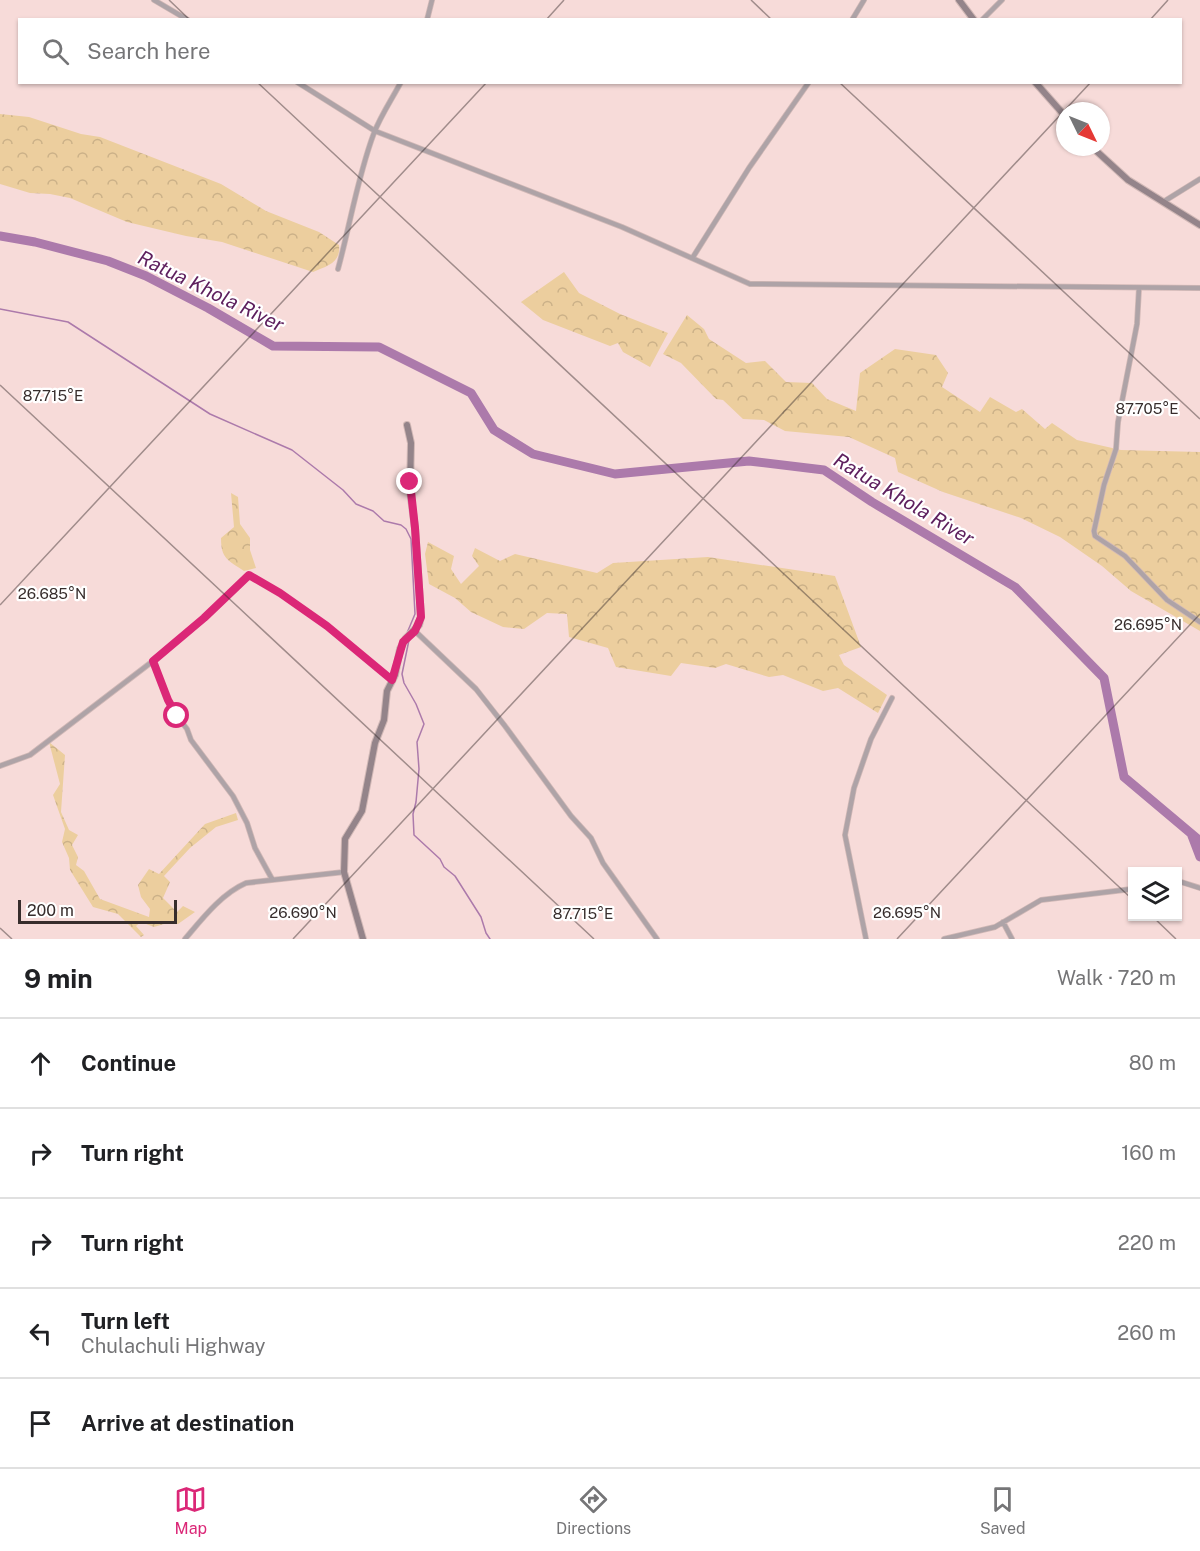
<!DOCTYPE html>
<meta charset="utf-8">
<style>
:root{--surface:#fff;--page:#f6f6f6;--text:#202124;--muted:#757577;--line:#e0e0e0;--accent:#db2777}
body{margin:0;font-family:"Public Sans",sans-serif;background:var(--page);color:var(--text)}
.controls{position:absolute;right:18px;bottom:18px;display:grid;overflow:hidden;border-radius:0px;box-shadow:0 2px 4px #0004}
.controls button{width:54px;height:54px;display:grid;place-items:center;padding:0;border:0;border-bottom:2px solid var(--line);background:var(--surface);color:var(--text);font:30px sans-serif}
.compass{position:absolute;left:1056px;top:102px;width:54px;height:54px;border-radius:50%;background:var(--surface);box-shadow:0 2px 4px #0004;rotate:133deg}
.scale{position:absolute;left:18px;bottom:15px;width:159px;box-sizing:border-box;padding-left:6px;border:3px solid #372d2c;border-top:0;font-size:16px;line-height:21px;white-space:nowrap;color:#372d2c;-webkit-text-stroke:4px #fff;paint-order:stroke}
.stop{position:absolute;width:18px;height:18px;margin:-14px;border:4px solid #db2777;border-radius:50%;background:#fff}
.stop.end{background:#db2777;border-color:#fff;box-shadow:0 2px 6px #0008}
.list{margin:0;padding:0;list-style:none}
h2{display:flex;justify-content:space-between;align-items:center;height:78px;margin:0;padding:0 24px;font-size:26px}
h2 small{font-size:20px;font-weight:400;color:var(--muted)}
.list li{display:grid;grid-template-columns:39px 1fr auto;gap:18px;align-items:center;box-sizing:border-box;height:90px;padding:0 24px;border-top:2px solid var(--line)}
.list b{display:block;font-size:22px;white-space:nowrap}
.list p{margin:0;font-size:20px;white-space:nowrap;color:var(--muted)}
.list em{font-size:20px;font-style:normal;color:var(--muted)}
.icon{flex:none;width:33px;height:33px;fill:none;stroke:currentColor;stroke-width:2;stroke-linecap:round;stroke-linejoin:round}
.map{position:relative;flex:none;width:1200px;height:939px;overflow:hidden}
.search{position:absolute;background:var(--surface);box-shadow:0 2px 4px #0004;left:18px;right:18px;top:18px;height:66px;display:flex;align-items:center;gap:15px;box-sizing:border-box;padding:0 21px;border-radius:0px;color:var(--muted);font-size:22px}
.sheet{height:528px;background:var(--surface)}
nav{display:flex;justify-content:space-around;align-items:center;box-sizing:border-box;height:84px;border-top:2px solid var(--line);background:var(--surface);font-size:16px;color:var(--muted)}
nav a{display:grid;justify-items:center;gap:3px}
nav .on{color:var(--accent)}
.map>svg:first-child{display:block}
.forest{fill:url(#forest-crowns)}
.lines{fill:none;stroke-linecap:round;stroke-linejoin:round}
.stream{stroke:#ac7aab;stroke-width:1.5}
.river{stroke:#ac7aab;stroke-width:9}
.street-casing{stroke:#d1b8b6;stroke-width:6}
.secondary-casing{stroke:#d1b8b6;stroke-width:8}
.street{stroke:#aea3a7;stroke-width:4.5}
.secondary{stroke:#94848a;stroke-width:6}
.route{stroke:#db2777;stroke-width:8}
.ticks{fill:none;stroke:#372d2c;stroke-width:1.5;stroke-opacity:0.45}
.labels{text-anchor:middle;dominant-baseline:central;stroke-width:4.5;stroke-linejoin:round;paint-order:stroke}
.water-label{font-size:20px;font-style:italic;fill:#5e205e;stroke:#fff}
.ticks-label{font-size:15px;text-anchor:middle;fill:#372d2c;stroke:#fff;stroke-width:4.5;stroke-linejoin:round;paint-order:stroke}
</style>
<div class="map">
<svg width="1200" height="939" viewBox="0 0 1200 939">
<defs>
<pattern id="forest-crowns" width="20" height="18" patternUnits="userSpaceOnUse" patternTransform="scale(1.5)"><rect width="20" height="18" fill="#ecce9e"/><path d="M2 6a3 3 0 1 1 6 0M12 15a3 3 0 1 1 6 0" fill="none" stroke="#cbb188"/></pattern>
</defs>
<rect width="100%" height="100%" fill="#f7dbd9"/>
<path class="forest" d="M 0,114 L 29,117 L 81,134 L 100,137 L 221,184 L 266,211 L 319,232 L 339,245 C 341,263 327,266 313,272 L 222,242 L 186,236 L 127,222 L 70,198 L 50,194 L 30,193 L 0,184 Z
M 564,272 L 579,293 L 620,314 L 668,333 L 650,367 L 623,352 L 618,343 L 610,346 L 543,320 L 521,302 Z
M 687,315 L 704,329 L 709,339 L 746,363 L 765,361 L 786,382 L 812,383 L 827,399 L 856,411 L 860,373 L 895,349 L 936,355 L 948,373 L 942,387 L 980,412 L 990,397 L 1016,412 L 1022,409 L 1045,429 L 1052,423 L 1077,440 L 1121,450 L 1200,452 L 1200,631 L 1131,591 L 1102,566 L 1060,537 L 1021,518 L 943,492 L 898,472 L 895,458 L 849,437 L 785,431 L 764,420 L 743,419 L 723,400 L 716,399 L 681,363 L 663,354 Z
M 231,493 L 238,497 L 240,524 L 250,538 L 250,550 L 256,568 L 244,571 C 228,560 221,559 221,538 L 234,527 Z
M 428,542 L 454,556 L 451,569 L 461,584 L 479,566 L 472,556 L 475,548 L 500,561 L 515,554 L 597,573 L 613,563 L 708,557 L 835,576 L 861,647 L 839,655 L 844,665 L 887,695 L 878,713 L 838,688 L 823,691 L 783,675 L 769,677 L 726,664 L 715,668 L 681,663 L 671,676 L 616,667 L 608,648 L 569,637 L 567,614 L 547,613 L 524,629 L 503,627 L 471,612 L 455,598 L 429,584 L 425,554 Z
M 49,742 L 65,755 L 61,812 L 69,830 L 78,835 L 72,845 L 78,857 L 76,865 L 84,871 L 100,899 L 149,917 L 150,909 L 141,897 L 138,885 L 149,869 L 159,874 L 205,824 L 236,813 L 238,820 L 216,827 L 190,848 L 164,876 L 170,882 L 163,898 L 177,912 L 183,906 L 195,912 L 178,924 L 164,924 L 154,927 L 141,922 L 136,926 L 144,935 L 141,937 L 118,914 L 93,907 L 70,870 L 69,858 L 62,842 L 65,829 L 53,795 L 60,784 Z"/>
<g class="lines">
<path class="stream" d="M 0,309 L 68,322 L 210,414 L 292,450 L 343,490 L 356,504 L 373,511 L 384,521 L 401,525 L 406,529 L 411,539 L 415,614 L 407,633
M 409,640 L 402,674 L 404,683 L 416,704 L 424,724 L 417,742 L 419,769 L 416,802 L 413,814 L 414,835 L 440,859 L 444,867 L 455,876 L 481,917 L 486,933 L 490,939"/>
<path class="river" d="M 0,236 L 35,242 L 108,261 L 146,276 L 208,308 L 273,346 L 379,347 L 471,393 L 494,430 L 533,454 L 615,474 L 749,461 L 824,470 L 872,502 L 1015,587 L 1104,678 L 1124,777 L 1200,841
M 1192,836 L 1200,857"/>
<defs>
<path id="street" d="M 154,0 L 188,20
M 427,20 L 432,0
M 852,20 L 864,0
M 982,20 L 1002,0
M 297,82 L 375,131 L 622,227 L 750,284 L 1200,288
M 1163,202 L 1200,179
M 693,257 L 749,168 L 809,82
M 338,269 C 350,225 358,175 374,133 C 381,115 392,99 401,82
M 1139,288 L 1137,324 L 1118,422 L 1116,449 L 1104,485 L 1094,531 L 1095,536 L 1125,556 L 1167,600 L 1200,622
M 415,631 L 476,689 L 505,726 L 571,816 L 591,838 L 603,863 L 657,939
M 153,661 L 168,700 L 177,716 L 187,729 L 191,740 L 233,796 L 247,823 L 255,848 L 272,879
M 0,766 L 30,755 L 153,661 L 204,618 L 249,575 L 280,593 L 327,626 L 392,680
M 1178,881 L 1200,888
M 1003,922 L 1012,939
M 185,939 C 202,919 221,894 246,883 L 344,872
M 866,939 L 845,835 L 854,788 L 871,739 L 892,698
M 944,939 L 995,927 L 1041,900 L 1132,889"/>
<path id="secondary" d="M 959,0 L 974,20
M 1035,82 L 1065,116
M 1092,147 L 1128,180 L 1200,225
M 363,939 L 344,872 L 345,839 L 362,811 L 375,743 L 384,720 L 387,691 L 395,675 L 400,649 L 406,638 L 419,625 L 421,617 L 415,528 L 410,490 L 411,443 L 407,425"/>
</defs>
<use href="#street" class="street-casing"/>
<use href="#secondary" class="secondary-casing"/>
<use href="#street" class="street"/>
<use href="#secondary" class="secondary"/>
</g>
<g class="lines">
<path class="route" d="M 177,716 L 168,700 L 153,661 L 204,618 L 249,575 L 280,593 L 327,626 L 392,680 L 403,642 L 415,631 L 421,617 L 415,528 L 410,482"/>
</g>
<path class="ticks" d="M 169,0 L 190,20M 751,0 L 772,20M 546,20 L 564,0M 1150,20 L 1168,0M 257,82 L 1132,899M 839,82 L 1200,419M 0,385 L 594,939M 0,605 L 487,82M 1152,916 L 1176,939M 0,928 L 12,939M 293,939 L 1091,82M 897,939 L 1200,614"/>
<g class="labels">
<g class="water-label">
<text transform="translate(211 291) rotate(26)">Ratua Khola River</text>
<text transform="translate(904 499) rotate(31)">Ratua Khola River</text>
</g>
</g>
<g class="ticks-label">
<text x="53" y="401">87.715°E</text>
<text x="1147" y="414">87.705°E</text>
<text x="52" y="599">26.685°N</text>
<text x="1148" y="630">26.695°N</text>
<text x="303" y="918">26.690°N</text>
<text x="907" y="918">26.695°N</text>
<text x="583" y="919">87.715°E</text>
</g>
</svg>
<div class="controls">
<button><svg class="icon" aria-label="layers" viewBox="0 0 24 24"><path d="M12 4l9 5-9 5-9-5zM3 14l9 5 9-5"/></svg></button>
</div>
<svg class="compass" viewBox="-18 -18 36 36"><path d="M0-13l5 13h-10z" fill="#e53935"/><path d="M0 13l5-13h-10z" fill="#757577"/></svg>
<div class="scale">200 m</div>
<div class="stop" style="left:177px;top:716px"></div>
<div class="stop end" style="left:410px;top:482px"></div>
<div class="search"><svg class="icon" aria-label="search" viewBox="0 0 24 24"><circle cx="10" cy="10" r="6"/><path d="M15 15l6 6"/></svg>Search here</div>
</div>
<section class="sheet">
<h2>9 min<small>Walk · 720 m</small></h2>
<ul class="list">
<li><svg class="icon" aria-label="ahead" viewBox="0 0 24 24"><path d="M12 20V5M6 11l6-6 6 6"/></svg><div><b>Continue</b></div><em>80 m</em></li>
<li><svg class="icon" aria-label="right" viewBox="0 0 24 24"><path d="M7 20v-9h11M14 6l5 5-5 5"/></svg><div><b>Turn right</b></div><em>160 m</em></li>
<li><svg class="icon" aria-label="right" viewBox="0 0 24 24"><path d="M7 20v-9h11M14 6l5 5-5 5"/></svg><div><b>Turn right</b></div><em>220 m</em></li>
<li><svg class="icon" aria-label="left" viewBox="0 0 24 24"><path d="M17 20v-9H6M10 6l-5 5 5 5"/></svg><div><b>Turn left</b><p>Chulachuli Highway</p></div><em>260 m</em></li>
<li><svg class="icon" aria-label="arrive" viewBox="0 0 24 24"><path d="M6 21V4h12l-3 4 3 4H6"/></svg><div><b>Arrive at destination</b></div></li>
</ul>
</section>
<nav>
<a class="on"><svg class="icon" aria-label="map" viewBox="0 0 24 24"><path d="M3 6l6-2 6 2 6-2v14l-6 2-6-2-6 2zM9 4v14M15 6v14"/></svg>Map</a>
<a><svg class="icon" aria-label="directions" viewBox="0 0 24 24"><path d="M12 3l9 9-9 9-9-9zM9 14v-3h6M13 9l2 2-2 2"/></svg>Directions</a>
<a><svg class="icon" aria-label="saved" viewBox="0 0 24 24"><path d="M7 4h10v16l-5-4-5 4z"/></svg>Saved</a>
</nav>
